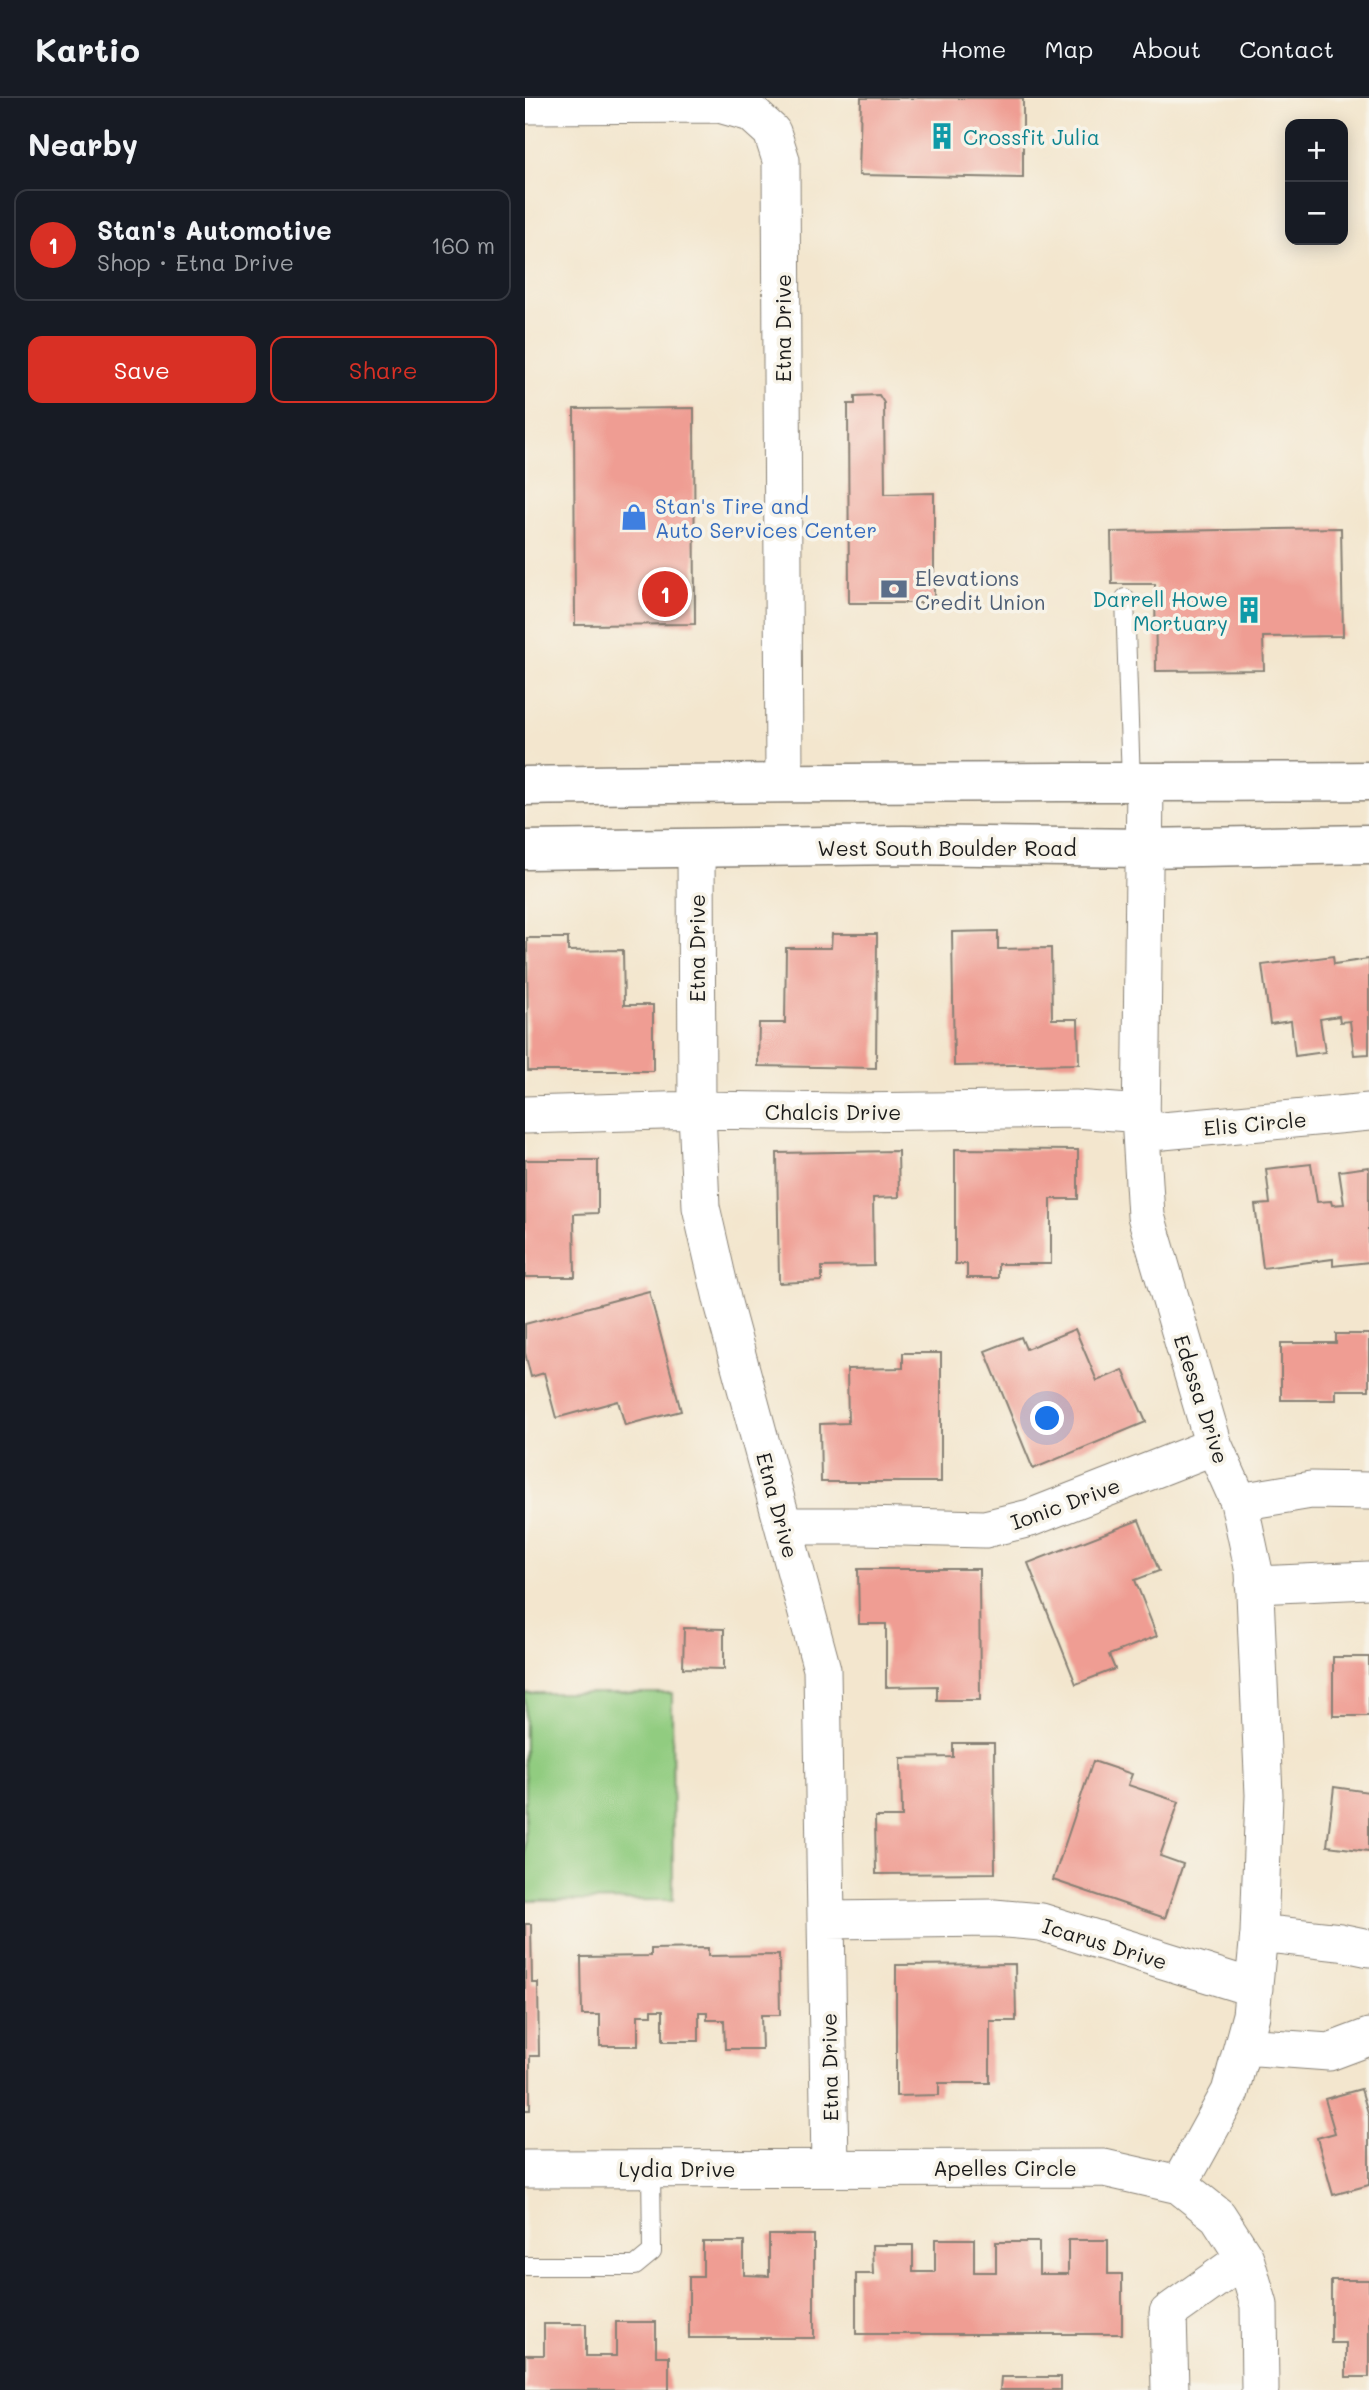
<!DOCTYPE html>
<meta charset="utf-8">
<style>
:root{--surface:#171b24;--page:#20242c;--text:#f1f3f6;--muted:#9ea1a6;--line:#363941;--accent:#d93025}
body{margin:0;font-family:Mali,sans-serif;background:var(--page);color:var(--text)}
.controls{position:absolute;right:21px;top:21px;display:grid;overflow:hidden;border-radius:14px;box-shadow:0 4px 18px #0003}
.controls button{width:63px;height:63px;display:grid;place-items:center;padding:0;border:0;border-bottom:2px solid var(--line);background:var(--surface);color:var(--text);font:35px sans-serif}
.you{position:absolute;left:523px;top:1321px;width:24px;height:24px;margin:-18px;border:5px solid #fff;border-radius:50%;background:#1a73e8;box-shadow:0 0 0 10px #1a73e833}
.badge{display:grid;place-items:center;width:46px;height:46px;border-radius:50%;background:var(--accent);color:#fff;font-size:23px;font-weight:700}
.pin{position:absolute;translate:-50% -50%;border:4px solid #fff;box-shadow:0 2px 7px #0006}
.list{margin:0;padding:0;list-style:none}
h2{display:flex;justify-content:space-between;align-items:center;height:91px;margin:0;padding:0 28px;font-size:30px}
h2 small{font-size:23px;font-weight:400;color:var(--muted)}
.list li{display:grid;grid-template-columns:46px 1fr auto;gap:21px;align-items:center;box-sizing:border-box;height:112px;margin:0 14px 14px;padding:0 14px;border:2px solid var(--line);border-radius:14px}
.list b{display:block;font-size:26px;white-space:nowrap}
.list p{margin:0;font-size:23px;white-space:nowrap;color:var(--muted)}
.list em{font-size:23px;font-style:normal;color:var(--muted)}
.actions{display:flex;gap:14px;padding:21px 28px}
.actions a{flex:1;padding:16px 0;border:2px solid var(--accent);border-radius:14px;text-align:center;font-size:24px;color:var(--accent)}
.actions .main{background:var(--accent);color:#fff}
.map{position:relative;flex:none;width:844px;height:2292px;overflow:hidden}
header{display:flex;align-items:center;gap:42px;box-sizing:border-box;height:98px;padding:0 35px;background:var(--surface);border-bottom:2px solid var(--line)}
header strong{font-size:33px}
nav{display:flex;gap:38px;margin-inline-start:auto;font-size:24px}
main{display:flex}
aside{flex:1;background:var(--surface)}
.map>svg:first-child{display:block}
.green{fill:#91cc80;stroke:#56744e;stroke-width:2}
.building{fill:#ef9d93}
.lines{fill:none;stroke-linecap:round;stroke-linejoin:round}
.lane-casing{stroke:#888175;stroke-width:20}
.street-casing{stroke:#888175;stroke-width:39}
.primary-casing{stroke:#888175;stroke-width:41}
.lane{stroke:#fff;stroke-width:18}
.street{stroke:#fff;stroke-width:37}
.primary{stroke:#fff;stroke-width:38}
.labels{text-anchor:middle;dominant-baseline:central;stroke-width:7;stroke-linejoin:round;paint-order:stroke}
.culture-label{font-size:21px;fill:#0d838f;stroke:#f7f3e8;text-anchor:start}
.street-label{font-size:21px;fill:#1c1c1c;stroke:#f7f3e8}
.shop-label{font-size:21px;fill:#366cbe;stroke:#f7f3e8;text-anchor:start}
.service-label{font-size:21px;fill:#4e5e75;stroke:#f7f3e8;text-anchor:start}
</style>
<header>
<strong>Kartio</strong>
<nav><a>Home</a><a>Map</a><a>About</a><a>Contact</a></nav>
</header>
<main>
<aside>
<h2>Nearby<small></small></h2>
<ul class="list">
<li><span class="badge">1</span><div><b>Stan's Automotive</b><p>Shop · Etna Drive</p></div><em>160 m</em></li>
</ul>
<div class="actions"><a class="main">Save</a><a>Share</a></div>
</aside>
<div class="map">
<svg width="844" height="2292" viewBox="0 0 844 2292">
<rect width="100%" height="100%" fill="#f7f3e8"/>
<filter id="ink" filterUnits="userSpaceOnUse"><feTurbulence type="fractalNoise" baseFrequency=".0143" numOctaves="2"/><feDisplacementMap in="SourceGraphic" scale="14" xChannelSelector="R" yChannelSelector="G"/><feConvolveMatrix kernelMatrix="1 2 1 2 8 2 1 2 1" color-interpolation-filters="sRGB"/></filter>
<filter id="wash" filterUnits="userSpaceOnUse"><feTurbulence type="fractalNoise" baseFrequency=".00686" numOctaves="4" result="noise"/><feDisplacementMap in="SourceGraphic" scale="28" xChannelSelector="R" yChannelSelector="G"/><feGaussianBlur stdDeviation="1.57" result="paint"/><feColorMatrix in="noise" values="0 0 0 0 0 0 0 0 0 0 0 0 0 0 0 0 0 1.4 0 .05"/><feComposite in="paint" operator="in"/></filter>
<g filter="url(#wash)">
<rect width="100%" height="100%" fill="#f3e6ce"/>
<path class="green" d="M 0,1595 L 147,1595 L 148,1802 L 0,1803 Z"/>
<g id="blocks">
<path class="building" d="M 336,0 L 498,0 L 498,80 L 334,77 Z
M 354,297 L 359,305 L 360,396 L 409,395 L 409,505 L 324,505 L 323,306 L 330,306 L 330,298 Z
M 169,310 L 170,526 L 50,527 L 49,311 Z
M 816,430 L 818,538 L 738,539 L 739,572 L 631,573 L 630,486 L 587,486 L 586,434 Z
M 473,833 L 473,851 L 526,850 L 527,921 L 553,921 L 554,966 L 429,968 L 427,834 Z
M 307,836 L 352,836 L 351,970 L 233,968 L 234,925 L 260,925 L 261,850 L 306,850 Z
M 2,840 L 43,840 L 43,853 L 98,852 L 99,907 L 128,907 L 128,973 L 3,973 Z
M 808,858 L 809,866 L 844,861 L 844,956 L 829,957 L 825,923 L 815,924 L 814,918 L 795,921 L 800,954 L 770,958 L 766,923 L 745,926 L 737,867 Z
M 430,1051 L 553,1052 L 553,1101 L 526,1101 L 526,1166 L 473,1166 L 473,1180 L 442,1180 L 442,1166 L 430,1166 Z
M 373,1053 L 374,1099 L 348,1100 L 349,1168 L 297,1169 L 297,1183 L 254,1185 L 252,1055 Z
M 0,1062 L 73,1062 L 73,1115 L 49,1116 L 50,1179 L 0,1179 Z
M 786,1066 L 792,1104 L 806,1103 L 807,1107 L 819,1106 L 814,1073 L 844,1069 L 844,1164 L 808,1168 L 808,1161 L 738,1170 L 730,1107 L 745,1106 L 741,1071 Z
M 124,1193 L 156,1313 L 100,1327 L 93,1303 L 31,1320 L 19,1275 L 6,1279 L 0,1255 L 0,1226 Z
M 550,1231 L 572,1283 L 598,1272 L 621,1324 L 508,1371 L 460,1253 L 496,1239 L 501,1251 Z
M 811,1236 L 844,1236 L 844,1292 L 811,1292 L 811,1302 L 756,1302 L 756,1245 L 811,1245 Z
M 378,1255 L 416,1255 L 416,1384 L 296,1384 L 295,1326 L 323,1325 L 322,1271 L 378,1270 Z
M 614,1422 L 634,1473 L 610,1482 L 632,1538 L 584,1557 L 590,1571 L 551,1586 L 503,1465 Z
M 333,1471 L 454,1471 L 455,1602 L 412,1602 L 412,1588 L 361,1589 L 361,1526 L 334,1526 Z
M 159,1530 L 199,1531 L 199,1571 L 158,1570 Z
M 808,1559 L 844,1559 L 844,1618 L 808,1618 Z
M 428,1645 L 469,1645 L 470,1775 L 351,1776 L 350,1719 L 377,1719 L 376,1660 L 428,1659 Z
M 568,1663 L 607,1676 L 603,1687 L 654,1704 L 635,1758 L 658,1766 L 640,1820 L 528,1782 Z
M 809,1689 L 844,1694 L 844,1753 L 802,1748 Z
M 0,1826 L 6,1826 L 7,1885 L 13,1885 L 14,1958 L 5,1958 L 5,2012 L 0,2012 Z
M 183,1850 L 183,1858 L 254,1857 L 255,1917 L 236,1917 L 237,1951 L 200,1951 L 199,1922 L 182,1922 L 182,1914 L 174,1914 L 174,1943 L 138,1943 L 138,1912 L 127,1912 L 127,1917 L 113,1917 L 113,1948 L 75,1948 L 75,1917 L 57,1917 L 56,1859 L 126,1858 L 126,1851 Z
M 490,1866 L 491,1923 L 465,1923 L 465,1985 L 414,1985 L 414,1997 L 371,1998 L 371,1867 Z
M 836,1991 L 844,2018 L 844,2087 L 808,2097 L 792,2040 L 810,2035 L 800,2001 Z
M 244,2137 L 289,2137 L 289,2240 L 164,2240 L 164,2179 L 178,2179 L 178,2144 L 219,2144 L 219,2177 L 244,2178 Z
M 410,2141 L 449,2141 L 449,2174 L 471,2174 L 471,2144 L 514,2144 L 514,2176 L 543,2176 L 543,2142 L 583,2142 L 583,2176 L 597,2176 L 597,2236 L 331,2236 L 331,2176 L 348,2176 L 347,2147 L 388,2147 L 388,2174 L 410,2174 Z
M 806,2182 L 844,2182 L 844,2279 L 821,2279 L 821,2245 L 806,2245 Z
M 91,2224 L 131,2224 L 131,2258 L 144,2258 L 144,2292 L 0,2292 L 0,2257 L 19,2257 L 19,2226 L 61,2226 L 61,2258 L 91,2258 Z
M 476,2279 L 536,2279 L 536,2292 L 475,2292 Z"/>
</g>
</g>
<g filter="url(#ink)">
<use href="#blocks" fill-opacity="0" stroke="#888175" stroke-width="2"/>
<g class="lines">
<defs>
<path id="lane" d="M 600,500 L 606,685
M 0,2168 L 110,2168 L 127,2154 L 126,2070"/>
<path id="street" d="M 0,7 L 194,6 L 226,15 L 247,34 L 256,62 L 259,683
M 620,685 L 616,1035 L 621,1118 L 689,1348 L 714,1404 L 729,1474 L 739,1697 L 734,1835 L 726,1917 L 705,1994 L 654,2087
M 171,750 L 172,1012 L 176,1109 L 198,1205 L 297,1571 L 305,2069
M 0,1017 L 172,1012 L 325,1014 L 550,1011 L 617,1016
M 616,1035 L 844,1014
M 714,1404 L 786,1392 L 844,1393
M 259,1428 L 337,1428 L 460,1431 L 505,1420 L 689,1348
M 729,1487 L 844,1482
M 302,1822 L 469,1820 L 516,1824 L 729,1890
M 734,1835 L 815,1844 L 844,1850
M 718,1948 L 804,1954 L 844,1939
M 0,2071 L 579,2070 L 654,2087 L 693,2118 L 720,2160 L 734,2207 L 735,2292
M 645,2292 L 643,2215 L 720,2160"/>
<path id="primary" d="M 0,688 C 281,683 563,685 844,683
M 0,752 L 378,747 L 620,750 L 844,746"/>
</defs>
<use href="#lane" class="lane-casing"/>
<use href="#street" class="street-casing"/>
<use href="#primary" class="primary-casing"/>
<use href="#lane" class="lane"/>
<use href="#street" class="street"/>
<use href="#primary" class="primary"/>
</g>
</g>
<defs>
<symbol id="building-bare" viewBox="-9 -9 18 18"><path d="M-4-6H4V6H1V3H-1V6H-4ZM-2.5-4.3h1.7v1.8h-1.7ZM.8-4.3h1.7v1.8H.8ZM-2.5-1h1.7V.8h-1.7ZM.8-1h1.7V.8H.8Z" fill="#0f9aa8" stroke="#f7f3e8" stroke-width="2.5" paint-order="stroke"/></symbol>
<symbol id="shop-bare" viewBox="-9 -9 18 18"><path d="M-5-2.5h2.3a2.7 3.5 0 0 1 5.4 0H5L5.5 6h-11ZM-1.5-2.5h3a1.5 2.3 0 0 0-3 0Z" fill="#3f7fe0" stroke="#f7f3e8" stroke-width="2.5" paint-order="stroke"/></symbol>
<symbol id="bank-bare" viewBox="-9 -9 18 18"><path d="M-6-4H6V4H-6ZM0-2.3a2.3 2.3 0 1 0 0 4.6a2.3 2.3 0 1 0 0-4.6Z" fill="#5c6f8a" stroke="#f7f3e8" stroke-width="2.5" paint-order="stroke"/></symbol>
</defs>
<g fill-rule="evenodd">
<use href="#building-bare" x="398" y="19" width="38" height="38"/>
<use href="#shop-bare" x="90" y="400" width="38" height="38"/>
<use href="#bank-bare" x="350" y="472" width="38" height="38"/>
<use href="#building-bare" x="705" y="493" width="38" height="38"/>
</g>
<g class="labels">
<g class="culture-label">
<text x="438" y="38">Crossfit Julia</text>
<text x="703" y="500" text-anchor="end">Darrell Howe<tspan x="703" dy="24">Mortuary</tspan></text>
</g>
<g class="street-label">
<text transform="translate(257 230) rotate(-90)">Etna Drive</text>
<text x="422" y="749">West South Boulder Road</text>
<text transform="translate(171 850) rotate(-90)">Etna Drive</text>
<text x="308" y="1013">Chalcis Drive</text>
<text transform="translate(730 1025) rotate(-5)">Elis Circle</text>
<text transform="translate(677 1301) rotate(72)">Edessa Drive</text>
<text transform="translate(540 1405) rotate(-20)">Ionic Drive</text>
<text transform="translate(253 1407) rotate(75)">Etna Drive</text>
<text transform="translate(580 1845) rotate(17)">Icarus Drive</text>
<text transform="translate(304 1969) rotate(-91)">Etna Drive</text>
<text x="480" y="2069">Apelles Circle</text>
<text x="152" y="2070">Lydia Drive</text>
</g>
<g class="shop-label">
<text x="130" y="407">Stan's Tire and<tspan x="130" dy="24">Auto Services Center</tspan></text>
</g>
<g class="service-label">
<text x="390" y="479">Elevations<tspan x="390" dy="24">Credit Union</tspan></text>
</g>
</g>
</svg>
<div class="controls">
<button>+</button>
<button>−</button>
</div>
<div class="you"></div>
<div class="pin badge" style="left:140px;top:496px">1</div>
</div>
</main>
